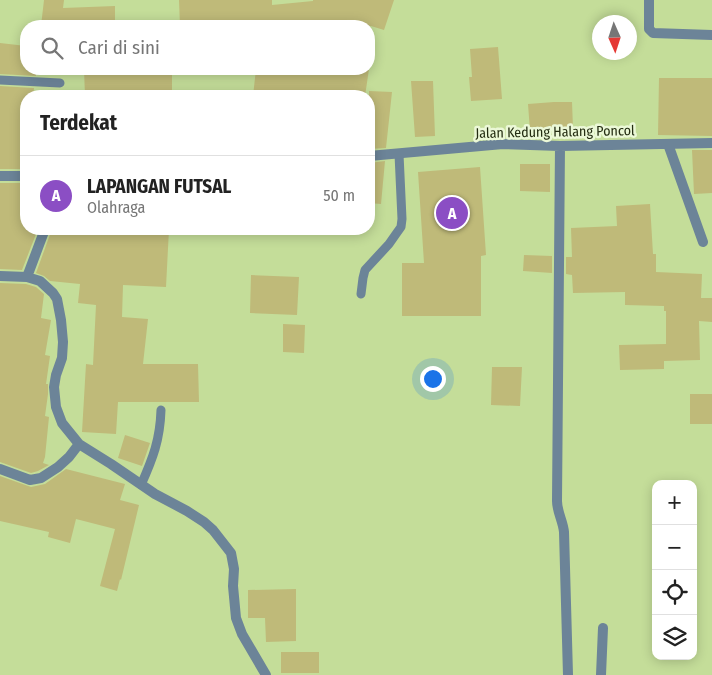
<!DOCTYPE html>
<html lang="id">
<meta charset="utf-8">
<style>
:root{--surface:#fff;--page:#f6f6f6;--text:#222;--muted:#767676;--line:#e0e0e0;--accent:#8b4ec4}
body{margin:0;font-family:"Fira Sans Condensed",sans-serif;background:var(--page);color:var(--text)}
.controls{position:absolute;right:15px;bottom:15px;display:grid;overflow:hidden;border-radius:10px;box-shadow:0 2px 12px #0003}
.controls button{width:45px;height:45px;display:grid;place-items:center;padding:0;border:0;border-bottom:1px solid var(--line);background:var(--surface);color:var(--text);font:25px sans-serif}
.compass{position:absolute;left:592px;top:15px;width:45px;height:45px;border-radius:50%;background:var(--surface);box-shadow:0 2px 12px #0003;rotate:177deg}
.you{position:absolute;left:432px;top:378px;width:18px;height:18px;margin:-12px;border:4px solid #fff;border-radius:50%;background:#1a73e8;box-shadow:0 0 0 8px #1a73e833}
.badge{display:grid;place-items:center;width:32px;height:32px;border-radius:50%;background:var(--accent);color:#fff;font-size:16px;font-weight:700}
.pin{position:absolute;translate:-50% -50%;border:2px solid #fff;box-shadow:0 1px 5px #0006}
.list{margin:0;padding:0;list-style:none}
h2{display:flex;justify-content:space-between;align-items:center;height:65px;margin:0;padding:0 20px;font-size:21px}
h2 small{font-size:16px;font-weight:400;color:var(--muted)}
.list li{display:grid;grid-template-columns:32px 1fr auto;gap:15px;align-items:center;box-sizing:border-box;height:80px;padding:0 20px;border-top:1px solid var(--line)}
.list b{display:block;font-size:19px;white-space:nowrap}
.list p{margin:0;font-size:16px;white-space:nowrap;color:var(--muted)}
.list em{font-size:16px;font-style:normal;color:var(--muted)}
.icon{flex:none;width:28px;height:28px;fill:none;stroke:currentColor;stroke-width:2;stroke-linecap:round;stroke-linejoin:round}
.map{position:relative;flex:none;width:712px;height:675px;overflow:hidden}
.search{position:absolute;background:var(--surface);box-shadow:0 2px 12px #0003;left:20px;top:20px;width:355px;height:55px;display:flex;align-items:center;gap:12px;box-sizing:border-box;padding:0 18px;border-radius:20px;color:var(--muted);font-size:19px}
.panel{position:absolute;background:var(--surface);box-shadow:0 2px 12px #0003;left:20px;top:90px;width:355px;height:145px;border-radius:20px}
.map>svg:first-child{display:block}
.building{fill:#bfba79}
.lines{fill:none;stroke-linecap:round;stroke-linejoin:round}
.service{stroke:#6c8498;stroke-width:9}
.minor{stroke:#6c8498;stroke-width:10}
.labels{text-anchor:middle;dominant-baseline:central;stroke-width:5;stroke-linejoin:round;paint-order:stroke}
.street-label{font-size:14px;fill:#242d12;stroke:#ebf8d7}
</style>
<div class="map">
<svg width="712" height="675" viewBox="0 0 712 675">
<rect width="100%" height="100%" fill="#c4dd99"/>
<path class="building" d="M 44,0 L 64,0 L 63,8 L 115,6 L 115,26 L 41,26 Z
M 179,0 L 272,0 L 272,5 L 313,1 L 313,0 L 394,0 L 384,30 L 371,26 L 180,26 Z
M 0,43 L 26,46 L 26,69 L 36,69 L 36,76 L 0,74 Z
M 498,47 L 502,99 L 471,101 L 469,77 L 472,77 L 470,49 Z
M 84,69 L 172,69 L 172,96 L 85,96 Z
M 256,69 L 369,69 L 365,96 L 253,96 Z
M 659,78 L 712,78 L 712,136 L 658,135 Z
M 411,81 L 433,81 L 435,136 L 415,137 Z
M 0,86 L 34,88 L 33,96 L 26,96 L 26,169 L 0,169 Z
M 369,91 L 392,92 L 386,148 L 369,149 Z
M 554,102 L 572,102 L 573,128 L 530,131 L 528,104 Z
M 692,150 L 712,150 L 712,193 L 694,194 Z
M 385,161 L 381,204 L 369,203 L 369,163 Z
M 520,164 L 550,164 L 550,192 L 520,191 Z
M 480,167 L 486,255 L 481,256 L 481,316 L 402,316 L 402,263 L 424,263 L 418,172 Z
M 0,183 L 26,183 L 26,229 L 38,229 L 22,270 L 0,269 Z
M 650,204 L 653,254 L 656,254 L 656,272 L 702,274 L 701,298 L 712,298 L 712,322 L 699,321 L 700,360 L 664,361 L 664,369 L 620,370 L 619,345 L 666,344 L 666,311 L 664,311 L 664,306 L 625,305 L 625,292 L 573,293 L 572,275 L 566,274 L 566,257 L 572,257 L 571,228 L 617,226 L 616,206 Z
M 52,229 L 169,229 L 166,287 L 123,285 L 122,317 L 148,319 L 143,364 L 198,364 L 199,402 L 118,402 L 116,434 L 82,432 L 86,364 L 93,365 L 96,305 L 78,303 L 80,284 L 50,281 L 44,276 L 36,273 Z
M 524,255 L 552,256 L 552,273 L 523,271 Z
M 251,275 L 299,277 L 297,315 L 250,313 Z
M 0,283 L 26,284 L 36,287 L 44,294 L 41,318 L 51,320 L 45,355 L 50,356 L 46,384 L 48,384 L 48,394 L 45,416 L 49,417 L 45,457 L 43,463 L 49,465 L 38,471 L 31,473 L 0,462 Z
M 283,324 L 305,325 L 304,353 L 283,352 Z
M 492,367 L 522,367 L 520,406 L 491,405 Z
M 690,394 L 712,394 L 712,424 L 690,424 Z
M 125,435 L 150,443 L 142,466 L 118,458 Z
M 66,469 L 125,484 L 120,500 L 139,505 L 121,580 L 120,579 L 117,591 L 100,586 L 115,529 L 76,519 L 70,543 L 48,537 L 49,532 L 0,521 L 0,476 L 31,487 L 45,484 Z
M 296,589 L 296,641 L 266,642 L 265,618 L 248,618 L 248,590 Z
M 281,652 L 319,652 L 319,673 L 281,673 Z"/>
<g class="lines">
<path class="service" d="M 0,80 L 60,83
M 361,294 L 363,278 L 365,270 L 389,244 L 396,234 L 401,227 L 402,219 L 399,154
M 141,485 C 153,458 160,440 161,410"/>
<path class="minor" d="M 649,0 L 649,29 L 653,33 L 712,35
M 668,144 L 703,242
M 560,146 L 557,501 C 557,512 563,521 564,532 L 568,675
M 369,156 L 503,144 L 560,146 L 712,143
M 0,176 L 26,176
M 0,276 L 27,277 L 40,281 L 53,293 L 57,299 L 61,320 L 63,342 L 62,358 L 56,375 L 54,387 L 56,407 L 62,423 L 79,444 L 111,464 L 155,494 L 187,511 L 204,522 L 213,530 L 231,553 L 234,569 L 233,586 L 236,618 L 242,634 L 266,675
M 27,277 L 45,229
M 0,469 L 30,480 L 41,478 L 58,467 L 69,457 L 79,444
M 601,675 L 603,628"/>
</g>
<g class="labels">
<g class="street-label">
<text transform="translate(555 132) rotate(-1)">Jalan Kedung Halang Poncol</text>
</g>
</g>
</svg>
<div class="controls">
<button>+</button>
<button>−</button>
<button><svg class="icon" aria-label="locate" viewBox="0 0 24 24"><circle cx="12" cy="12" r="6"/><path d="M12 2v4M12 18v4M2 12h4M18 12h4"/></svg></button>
<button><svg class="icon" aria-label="layers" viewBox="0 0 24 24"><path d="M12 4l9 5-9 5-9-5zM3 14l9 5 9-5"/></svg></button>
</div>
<svg class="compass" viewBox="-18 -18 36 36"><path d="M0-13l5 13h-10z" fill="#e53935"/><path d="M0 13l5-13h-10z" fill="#767676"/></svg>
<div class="you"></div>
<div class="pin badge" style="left:452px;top:213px">A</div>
<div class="search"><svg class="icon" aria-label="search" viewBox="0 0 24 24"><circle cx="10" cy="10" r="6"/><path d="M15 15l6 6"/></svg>Cari di sini</div>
<section class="panel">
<h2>Terdekat<small></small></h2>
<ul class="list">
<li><span class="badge">A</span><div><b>LAPANGAN FUTSAL</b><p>Olahraga</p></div><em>50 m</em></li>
</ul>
</section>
</div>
